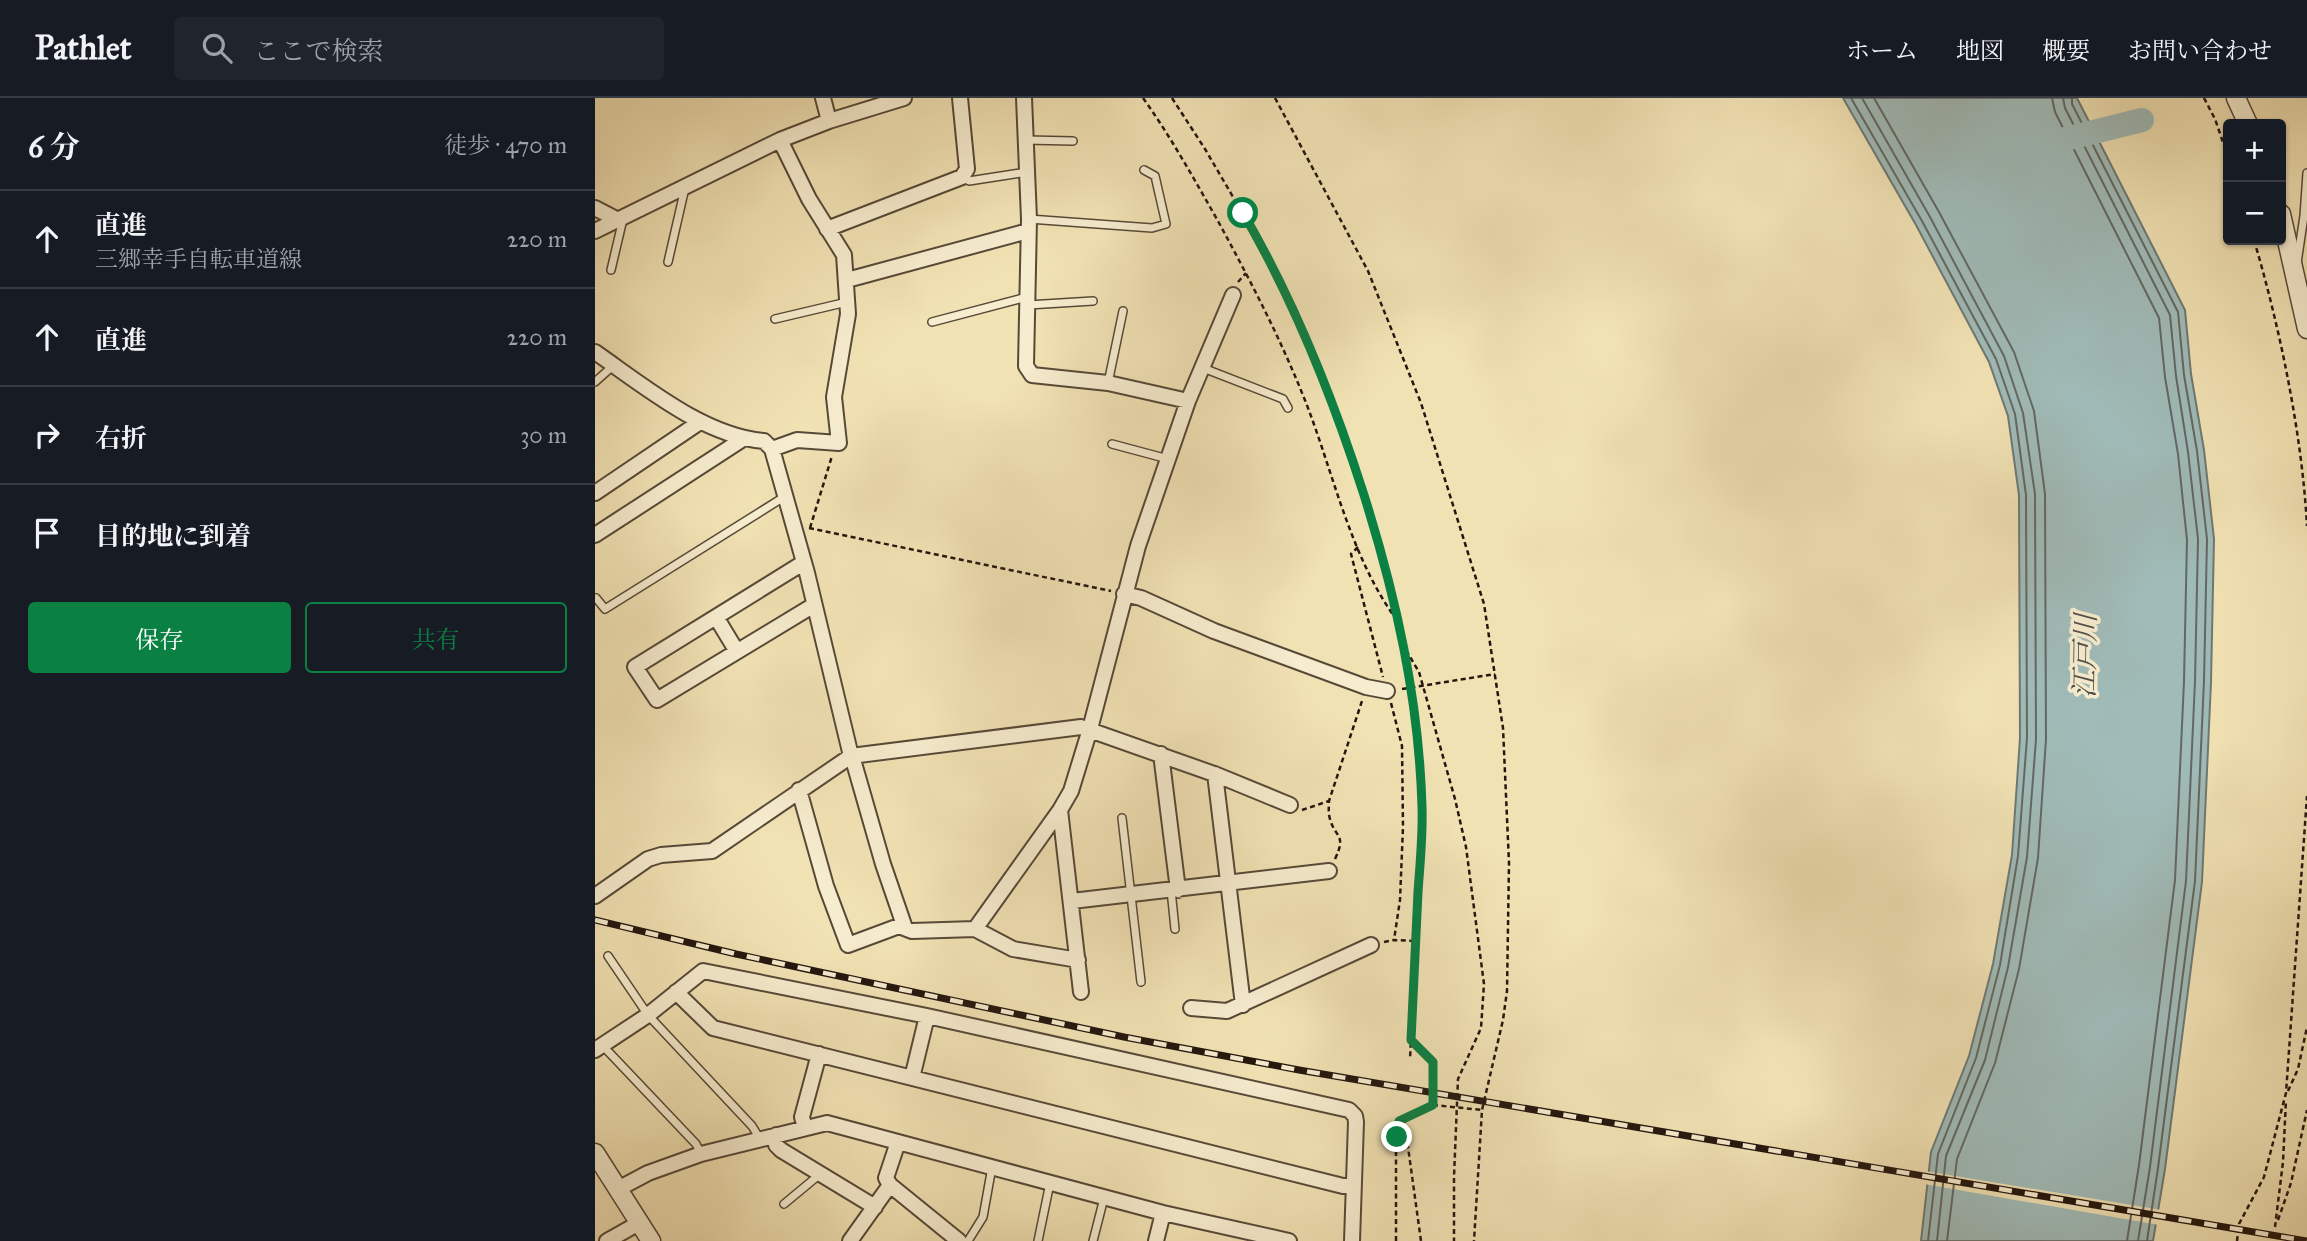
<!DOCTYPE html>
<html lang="ja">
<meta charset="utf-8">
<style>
:root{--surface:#171b24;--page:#20242c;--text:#f1f3f6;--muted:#9ea1a6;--line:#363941;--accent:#0b8043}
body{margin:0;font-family:"IM FELL Great Primer","Noto Serif JP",serif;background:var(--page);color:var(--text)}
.controls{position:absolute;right:21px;top:21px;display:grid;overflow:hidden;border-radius:7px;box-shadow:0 2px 5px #0004}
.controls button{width:63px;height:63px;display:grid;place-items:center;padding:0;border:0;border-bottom:2px solid var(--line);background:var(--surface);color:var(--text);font:35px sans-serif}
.stop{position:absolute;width:21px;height:21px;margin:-16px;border:5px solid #0b8043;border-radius:50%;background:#fff}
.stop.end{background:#0b8043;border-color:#fff;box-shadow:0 2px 7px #0008}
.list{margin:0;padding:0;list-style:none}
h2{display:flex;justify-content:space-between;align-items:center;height:91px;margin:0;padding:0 28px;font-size:30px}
h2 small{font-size:23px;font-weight:400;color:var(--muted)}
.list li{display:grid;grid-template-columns:46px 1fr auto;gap:21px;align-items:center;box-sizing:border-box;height:98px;padding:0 28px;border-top:2px solid var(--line)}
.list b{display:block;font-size:26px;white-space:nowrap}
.list p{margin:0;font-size:23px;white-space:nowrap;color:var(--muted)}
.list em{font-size:23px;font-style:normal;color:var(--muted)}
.actions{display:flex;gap:14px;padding:21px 28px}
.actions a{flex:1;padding:16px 0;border:2px solid var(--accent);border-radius:7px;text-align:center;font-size:24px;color:var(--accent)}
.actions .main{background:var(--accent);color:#fff}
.icon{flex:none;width:38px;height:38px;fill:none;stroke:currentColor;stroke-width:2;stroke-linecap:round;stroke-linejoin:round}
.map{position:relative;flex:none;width:1712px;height:1143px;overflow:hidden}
header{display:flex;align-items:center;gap:42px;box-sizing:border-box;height:98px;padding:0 35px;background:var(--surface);border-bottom:2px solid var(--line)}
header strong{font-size:33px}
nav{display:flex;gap:38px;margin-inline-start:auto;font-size:24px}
.search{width:490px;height:63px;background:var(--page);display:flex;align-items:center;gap:18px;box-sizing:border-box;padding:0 24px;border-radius:7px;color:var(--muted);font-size:26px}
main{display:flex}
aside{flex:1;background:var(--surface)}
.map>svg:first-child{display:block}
.water{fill:#a0bbb8;stroke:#6e7974;stroke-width:2}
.pier{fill:#f1e2b4}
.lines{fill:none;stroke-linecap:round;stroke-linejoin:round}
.shore{stroke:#626863;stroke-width:2}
.river{stroke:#a0bbb8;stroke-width:24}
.service-casing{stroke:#574938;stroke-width:10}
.minor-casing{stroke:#574938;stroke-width:18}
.tertiary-casing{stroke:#574938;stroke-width:21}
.path{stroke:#24160e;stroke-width:2.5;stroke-dasharray:5 3.5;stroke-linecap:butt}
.service{stroke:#f6ecce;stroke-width:7}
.minor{stroke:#f6ecce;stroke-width:14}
.tertiary{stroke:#f6ecce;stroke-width:18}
.rail-casing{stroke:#24160e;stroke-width:7}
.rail{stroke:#f6ecce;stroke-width:4.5;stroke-dasharray:13;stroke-linecap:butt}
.route{stroke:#0b8043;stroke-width:9}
.labels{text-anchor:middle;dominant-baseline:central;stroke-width:7;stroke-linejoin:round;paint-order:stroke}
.water-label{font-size:28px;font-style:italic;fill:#4f504a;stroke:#f6ecce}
</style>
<header>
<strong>Pathlet</strong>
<div class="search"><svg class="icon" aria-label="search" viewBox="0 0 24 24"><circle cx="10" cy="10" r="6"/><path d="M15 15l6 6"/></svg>ここで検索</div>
<nav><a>ホーム</a><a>地図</a><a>概要</a><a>お問い合わせ</a></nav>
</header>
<main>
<aside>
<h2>6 分<small>徒歩 · 470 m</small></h2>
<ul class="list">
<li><svg class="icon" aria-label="ahead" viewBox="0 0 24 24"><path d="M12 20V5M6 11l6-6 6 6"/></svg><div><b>直進</b><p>三郷幸手自転車道線</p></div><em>220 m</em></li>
<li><svg class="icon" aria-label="ahead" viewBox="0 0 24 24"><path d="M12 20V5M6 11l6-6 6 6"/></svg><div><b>直進</b></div><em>220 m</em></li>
<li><svg class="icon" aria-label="right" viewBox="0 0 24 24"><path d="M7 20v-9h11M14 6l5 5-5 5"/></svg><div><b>右折</b></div><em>30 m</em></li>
<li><svg class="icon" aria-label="arrive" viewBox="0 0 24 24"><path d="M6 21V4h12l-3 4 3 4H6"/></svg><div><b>目的地に到着</b></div></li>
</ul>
<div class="actions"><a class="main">保存</a><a>共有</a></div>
</aside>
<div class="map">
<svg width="1712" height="1143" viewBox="0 0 1712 1143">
<rect width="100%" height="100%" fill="#f1e2b4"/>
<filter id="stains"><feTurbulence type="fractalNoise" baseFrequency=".00286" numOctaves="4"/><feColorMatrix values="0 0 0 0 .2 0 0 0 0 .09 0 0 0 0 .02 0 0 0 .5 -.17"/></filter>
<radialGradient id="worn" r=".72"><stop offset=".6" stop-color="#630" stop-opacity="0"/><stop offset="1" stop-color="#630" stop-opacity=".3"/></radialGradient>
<path class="water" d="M 1248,0 L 1482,0 L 1590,212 L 1596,276 L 1609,352 L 1619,441 L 1616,584 L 1607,784 L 1570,1071 L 1558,1143 L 1326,1143 L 1336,1054 L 1374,958 L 1398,866 L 1417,757 L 1425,640 L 1424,397 L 1413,318 L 1394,264 L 1321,127 Z"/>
<path class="pier" d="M 1330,1073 L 1567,1112 L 1564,1127 L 1329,1086 Z"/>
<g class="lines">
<path class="shore" d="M 1256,0 L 1327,123 L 1401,261 L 1420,316 L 1431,397 L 1432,640 L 1423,758 L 1405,867 L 1381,960 L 1343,1056 L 1333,1143
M 1267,0 L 1335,119 L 1409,258 L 1428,315 L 1440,396 L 1441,641 L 1432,759 L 1413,869 L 1390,962 L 1351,1058 L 1342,1143
M 1279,0 L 1344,114 L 1419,254 L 1439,313 L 1450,396 L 1451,641 L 1443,760 L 1424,871 L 1400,965 L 1362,1061 L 1352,1143
M 1457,0 L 1460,14 L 1564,220 L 1570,279 L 1583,356 L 1592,442 L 1589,583 L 1580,782 L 1544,1067 L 1532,1143
M 1468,0 L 1470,10 L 1575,217 L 1581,278 L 1593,354 L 1603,441 L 1600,583 L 1591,783 L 1555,1069 L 1543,1143
M 1477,0 L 1477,6 L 1583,214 L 1589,277 L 1602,353 L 1612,441 L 1609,583 L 1600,783 L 1563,1070 L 1552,1143"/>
<path class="river" d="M 1466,42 L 1547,22"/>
<defs>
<path id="service" d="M 431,42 L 478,43
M 367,79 L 374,83 L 432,74
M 434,121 L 557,130 L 571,126 L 560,78 L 549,72
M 73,164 L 90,90
M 1702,165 L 1709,118 L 1712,75
M 16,172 L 28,121
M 433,207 L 498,203
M 180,221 L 252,204
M 337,224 L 432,199
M 608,270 L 688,301 L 693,310
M 0,284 L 19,267
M 513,285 L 528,213
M 517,346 L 573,361
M 1,500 L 10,511 L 189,399
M 527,720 L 546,884
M 576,792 L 580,831
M 13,858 L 53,917 L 157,1028 L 165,1041
M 8,948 L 101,1046 L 106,1056
M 189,1106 L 224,1077
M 373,1143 L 388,1119 L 397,1069
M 443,1143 L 455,1085
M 498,1143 L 509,1100"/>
<path id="minor" d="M 228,0 L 234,23
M 429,0 L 434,121 L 431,268 L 437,277 L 513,285 L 593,303
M 0,110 L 23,122
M 232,131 L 367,79 L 372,71 L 365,0
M 0,133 L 185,42 L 234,23 L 309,0
M 252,182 L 433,133
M 0,254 C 49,288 109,338 169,343 L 177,351 L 212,475 L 256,658
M 177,351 L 202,342 L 244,345 L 239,299 L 253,216 L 249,157 L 214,101 L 185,42
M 0,395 L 105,324
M 0,437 L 148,341
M 208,465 L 40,569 L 62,602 L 219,507
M 529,496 L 546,500 L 619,533 L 771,589 L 792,593
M 121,519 L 141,552
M 566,656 L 583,792
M 257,658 L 288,766 L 310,830
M 620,676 L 648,907
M 204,692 L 231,788 L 253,847 L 304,828 L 317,833 L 380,831 L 418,851 L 483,862
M 465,712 L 486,894
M 0,798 L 53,761 L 66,757 L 117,753 L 256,658 L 486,629 L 622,677 L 695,707
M 477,803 L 734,773
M 380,831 L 465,712 L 476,693 L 495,631 L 543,448 L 593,303 L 638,197
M 81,894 L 118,930 L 748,1088 L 759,1088
M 596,910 L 632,913 L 776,847
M 0,952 L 53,917 L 108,873 L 332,918 L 754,1012 L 760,1018 L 761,1024 L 757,1143
M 317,980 L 332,918
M 210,1030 L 207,1019 L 224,956
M 181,1037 L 181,1047 L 186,1052 L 280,1109
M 303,1044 L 291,1080 L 295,1087 L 364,1143
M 23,1091 L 53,1075 L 106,1056 L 232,1025 L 568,1115 L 694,1143
M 12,1143 L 44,1125
M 255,1143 L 295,1087
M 561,1143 L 568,1115"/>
<path id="tertiary" d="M 1641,0 L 1653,26
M 1686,116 L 1712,231
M 0,1055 L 56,1143"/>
</defs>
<use href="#service" class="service-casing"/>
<use href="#minor" class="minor-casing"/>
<use href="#tertiary" class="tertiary-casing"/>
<path class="path" d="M 548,0 C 576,39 599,81 623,123 C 656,184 688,245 713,310 C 740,381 757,463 804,525
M 577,0 L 610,51 L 665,145 L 697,210 L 727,277 L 758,361 L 785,449 L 811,552 L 824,574 L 860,701 L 871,749 L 889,886 L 886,930 L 863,981 L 859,1079 L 859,1143
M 680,0 L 773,173 L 826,305 L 889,506 L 908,630 L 914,765 L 912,893 L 908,922 L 887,1012 L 879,1143
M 1609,0 L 1620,21 L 1633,59
M 1659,142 C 1685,230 1707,336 1712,428
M 643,184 L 651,175
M 214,430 L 516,493
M 215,430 L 237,358
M 763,449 L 756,456 L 788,579
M 811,555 L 825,668 L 827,710 L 815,961
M 807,591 L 900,576
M 796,605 L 807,648 L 808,729 L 805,802 L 799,842
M 707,712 L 734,703
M 740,761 C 752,736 740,740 735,721 C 733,715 734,710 734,703 L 767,603
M 789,844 L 799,842 L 821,843
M 1693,993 L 1703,971 L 1712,929
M 838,1007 L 887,1012
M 809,1020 L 826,1143
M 1683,1122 L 1696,1085 L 1712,1012
M 1680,1129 L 1688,1064 L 1691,1002
M 801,1143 L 801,1039 L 804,1023 L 838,1007 C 838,971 845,967 817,942
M 1642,1143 L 1644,1126 L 1669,1079 L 1691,995 L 1712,698"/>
<use href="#service" class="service"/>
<use href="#minor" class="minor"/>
<use href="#tertiary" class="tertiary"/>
<defs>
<path id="rail" d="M 0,822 L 141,856 L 529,939 L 704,972 L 1712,1143"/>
</defs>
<use href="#rail" class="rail-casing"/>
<use href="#rail" class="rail"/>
</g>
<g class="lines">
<path class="route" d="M 648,115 C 700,204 738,300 769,397 C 801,499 824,601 827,709 C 828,737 825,765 823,794 C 821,843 818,892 816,942 L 838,964 L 838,1007 L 804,1023 L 802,1039"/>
</g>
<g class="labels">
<g class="water-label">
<text transform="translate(1490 558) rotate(-89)">江戸川</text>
</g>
</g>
<rect width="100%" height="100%" filter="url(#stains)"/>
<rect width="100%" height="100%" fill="url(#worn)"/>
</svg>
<div class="controls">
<button>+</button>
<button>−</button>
</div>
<div class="stop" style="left:648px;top:115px"></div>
<div class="stop end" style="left:802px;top:1039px"></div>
</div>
</main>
